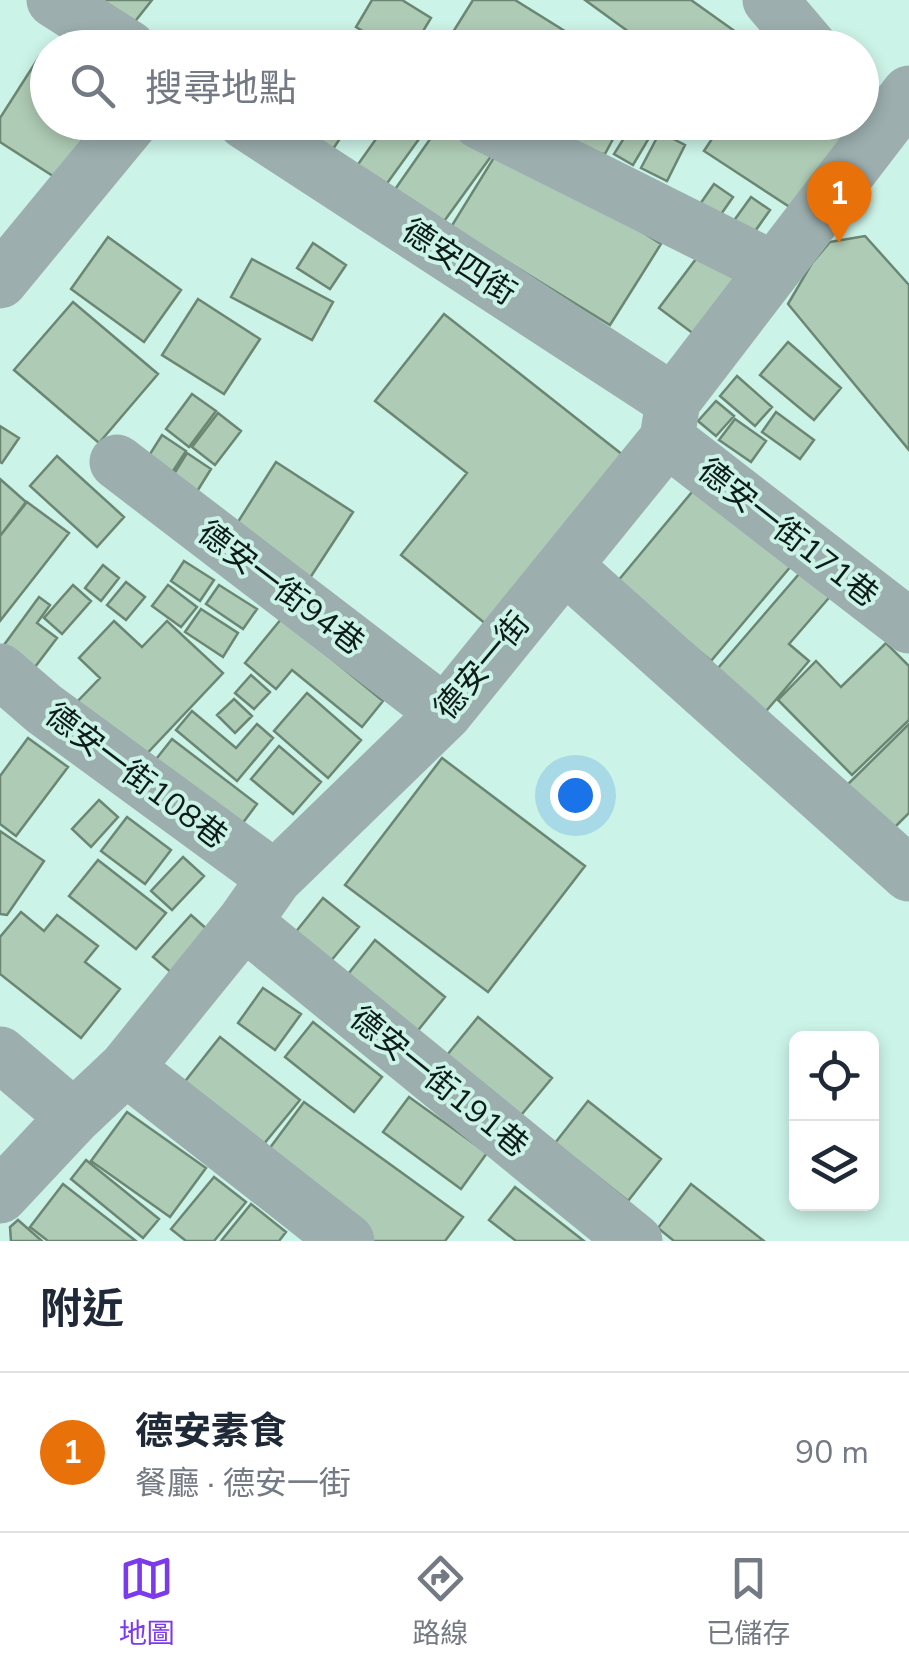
<!DOCTYPE html>
<html lang="zh-TW">
<meta charset="utf-8">
<style>
:root{--surface:#fff;--page:#f2f2f3;--text:#1f2937;--muted:#747a83;--line:#e0e1e3;--accent:#7c3aed}
body{margin:0;font-family:"Nunito Sans","Noto Sans TC",sans-serif;background:var(--page);color:var(--text)}
.controls{position:absolute;right:30px;bottom:30px;display:grid;overflow:hidden;border-radius:15px;box-shadow:0 5px 15px #0003}
.controls button{width:90px;height:90px;display:grid;place-items:center;padding:0;border:0;border-bottom:2px solid var(--line);background:var(--surface);color:var(--text);font:50px sans-serif}
.you{position:absolute;left:575px;top:795px;width:35px;height:35px;margin:-25px;border:8px solid #fff;border-radius:50%;background:#1a73e8;box-shadow:0 0 0 15px #1a73e833}
.badge{display:grid;place-items:center;width:65px;height:65px;border-radius:50%;background:var(--accent);color:#fff;font-size:32px;font-weight:700}
.pin{position:absolute;translate:-50% -82px;filter:drop-shadow(0 2px 5px #0008)}
.pin::after{content:'';position:absolute;top:52px;width:35px;height:30px;background:inherit;clip-path:polygon(0 0,100% 0,50% 100%)}
.list{margin:0;padding:0;list-style:none}
h2{display:flex;justify-content:space-between;align-items:center;height:130px;margin:0;padding:0 40px;font-size:42px}
h2 small{font-size:32px;font-weight:400;color:var(--muted)}
.list li{display:grid;grid-template-columns:65px 1fr auto;gap:30px;align-items:center;box-sizing:border-box;height:160px;padding:0 40px;border-top:2px solid var(--line)}
.list b{display:block;font-size:38px;white-space:nowrap}
.list p{margin:0;font-size:32px;white-space:nowrap;color:var(--muted)}
.list em{font-size:32px;font-style:normal;color:var(--muted)}
.icon{flex:none;width:55px;height:55px;fill:none;stroke:currentColor;stroke-width:2;stroke-linecap:round;stroke-linejoin:round}
.map{position:relative;flex:none;width:909px;height:1241px;overflow:hidden}
.search{position:absolute;background:var(--surface);box-shadow:0 5px 15px #0003;left:30px;right:30px;top:30px;height:110px;display:flex;align-items:center;gap:25px;box-sizing:border-box;padding:0 35px;border-radius:55px;color:var(--muted);font-size:38px}
.sheet{height:290px;background:var(--surface)}
nav{display:flex;justify-content:space-around;align-items:center;box-sizing:border-box;height:140px;border-top:2px solid var(--line);background:var(--surface);font-size:28px;color:var(--muted)}
nav a{display:grid;justify-items:center;gap:5px}
nav .on{color:var(--accent)}
.map>svg:first-child{display:block}
.building{fill:#aecbb5;stroke:#6b8672;stroke-width:2.5}
.lines{fill:none;stroke-linecap:round;stroke-linejoin:round}
.minor{stroke:#9caeae;stroke-width:55}
.labels{text-anchor:middle;dominant-baseline:central;stroke-width:8;stroke-linejoin:round;paint-order:stroke}
.street-label{font-size:32px;fill:#0e1d19;stroke:#ccf3e7}
</style>
<div class="map">
<svg width="909" height="1241" viewBox="0 0 909 1241">
<rect width="100%" height="100%" fill="#ccf3e7"/>
<path class="building" d="M 103,0 L 152,0 L 133,24 Z
M 372,0 L 402,0 L 431,18 L 413,48 L 391,48 L 356,27 Z
M 473,0 L 515,0 L 592,48 L 443,48 Z
M 585,0 L 691,0 L 750,42 L 746,48 L 651,48 Z
M 39,57 L 48,62 L 48,122 L 108,122 L 67,185 L 0,142 L 0,118 Z
M 313,122 L 349,125 L 325,161 L 298,142 Z
M 388,122 L 396,122 L 419,139 L 375,200 L 347,180 Z
M 442,122 L 492,155 L 437,231 L 389,198 Z
M 520,122 L 571,122 L 558,145 Z
M 582,122 L 622,122 L 605,154 L 566,151 Z
M 634,122 L 646,122 L 655,128 L 633,165 L 614,154 Z
M 723,122 L 830,122 L 857,140 L 805,217 L 704,151 Z
M 660,132 L 685,145 L 667,181 L 641,168 Z
M 503,143 L 661,244 L 610,325 L 451,227 Z
M 714,184 L 733,197 L 717,220 L 698,207 Z
M 751,197 L 770,210 L 744,247 L 725,233 Z
M 865,236 L 909,285 L 909,450 L 788,304 L 812,263 L 830,242 Z
M 108,237 L 181,290 L 144,342 L 71,289 Z
M 313,243 L 346,265 L 330,289 L 297,268 Z
M 705,247 L 756,286 L 710,346 L 659,308 Z
M 252,259 L 333,302 L 312,340 L 231,297 Z
M 198,299 L 260,339 L 224,394 L 162,355 Z
M 73,302 L 158,374 L 99,443 L 14,370 Z
M 444,314 L 628,459 L 492,629 L 401,555 L 467,473 L 375,401 Z
M 788,342 L 841,388 L 814,420 L 760,375 Z
M 737,376 L 772,407 L 755,426 L 720,396 Z
M 192,394 L 216,411 L 189,447 L 166,429 Z
M 716,401 L 734,416 L 716,436 L 698,421 Z
M 776,412 L 814,440 L 800,459 L 762,432 Z
M 218,413 L 241,431 L 215,465 L 192,447 Z
M 735,419 L 766,441 L 751,462 L 719,440 Z
M 0,426 L 19,438 L 2,463 L 0,462 Z
M 162,435 L 186,451 L 162,488 L 138,473 Z
M 187,453 L 211,469 L 188,506 L 164,490 Z
M 57,456 L 124,517 L 97,547 L 30,486 Z
M 276,462 L 353,512 L 306,584 L 229,536 Z
M 0,479 L 26,502 L 0,536 Z
M 702,480 L 797,559 L 711,661 L 617,582 Z
M 27,502 L 69,533 L 0,621 L 0,536 Z
M 184,561 L 214,580 L 200,601 L 171,581 Z
M 103,565 L 119,578 L 101,601 L 85,588 Z
M 805,567 L 834,592 L 789,644 L 809,661 L 761,717 L 712,675 Z
M 126,582 L 145,597 L 126,620 L 107,605 Z
M 73,585 L 91,601 L 62,634 L 44,618 Z
M 168,585 L 197,607 L 181,627 L 152,606 Z
M 219,585 L 257,609 L 243,629 L 206,604 Z
M 39,597 L 50,605 L 37,623 L 57,638 L 32,671 L 1,649 Z
M 201,609 L 238,633 L 223,657 L 185,632 Z
M 282,618 L 383,701 L 362,727 L 292,670 L 276,689 L 245,663 Z
M 114,621 L 142,647 L 167,621 L 223,673 L 138,763 L 75,704 L 100,678 L 79,658 Z
M 886,643 L 909,666 L 909,720 L 852,775 L 778,700 L 816,661 L 841,687 Z
M 251,675 L 270,692 L 254,709 L 235,693 Z
M 307,693 L 361,740 L 328,778 L 274,731 Z
M 234,699 L 252,716 L 235,733 L 217,715 Z
M 192,711 L 236,748 L 257,724 L 273,738 L 237,781 L 176,730 Z
M 909,724 L 909,813 L 887,835 L 842,790 Z
M 28,738 L 68,767 L 16,836 L 0,824 L 0,776 Z
M 172,739 L 257,804 L 239,828 L 153,763 Z
M 279,746 L 321,782 L 293,814 L 251,779 Z
M 442,758 L 585,866 L 488,992 L 345,885 Z
M 99,800 L 118,817 L 91,847 L 72,829 Z
M 127,817 L 171,850 L 145,884 L 101,851 Z
M 0,831 L 44,861 L 7,915 L 0,914 Z
M 183,857 L 204,876 L 172,910 L 151,891 Z
M 98,860 L 166,913 L 136,949 L 69,896 Z
M 323,898 L 359,927 L 325,968 L 290,939 Z
M 21,912 L 44,931 L 57,915 L 98,946 L 85,962 L 120,989 L 81,1038 L 0,974 L 0,937 Z
M 191,915 L 217,938 L 180,980 L 153,957 Z
M 375,940 L 445,997 L 415,1034 L 345,978 Z
M 263,988 L 301,1014 L 275,1050 L 238,1023 Z
M 478,1017 L 552,1078 L 517,1120 L 443,1060 Z
M 313,1022 L 382,1077 L 354,1112 L 285,1057 Z
M 220,1037 L 300,1100 L 254,1156 L 175,1094 Z
M 409,1097 L 487,1153 L 461,1189 L 383,1132 Z
M 588,1101 L 661,1159 L 628,1201 L 555,1143 Z
M 304,1102 L 463,1217 L 445,1241 L 355,1241 L 255,1168 Z
M 127,1112 L 206,1168 L 170,1217 L 91,1161 Z
M 86,1160 L 159,1219 L 143,1238 L 71,1179 Z
M 214,1177 L 246,1202 L 214,1241 L 186,1241 L 171,1229 Z
M 63,1184 L 136,1241 L 48,1241 L 30,1227 Z
M 691,1184 L 764,1241 L 674,1241 L 658,1228 Z
M 515,1187 L 584,1241 L 516,1241 L 489,1220 Z
M 251,1204 L 286,1232 L 279,1241 L 221,1241 Z
M 18,1220 L 42,1241 L 11,1241 L 10,1227 Z"/>
<g class="lines">
<path class="minor" d="M 54,0 L 129,48
M 770,0 L 811,48
M 245,122 L 673,401
M 480,122 L 774,269
M 0,281 L 131,122
M 667,439 L 909,626
M 117,462 L 445,713
M 565,566 L 909,874
M 0,671 L 44,709 L 275,878
M 244,922 L 635,1241
M 0,1054 L 74,1117
M 126,1068 L 347,1241
M 0,1196 L 74,1117 L 126,1068 L 244,922 L 275,878 L 445,713 L 667,439 L 673,401 L 909,93"/>
</g>
<g class="labels">
<g class="street-label">
<text transform="translate(459 262) rotate(33)">德安四街</text>
<text transform="translate(788 533) rotate(38)">德安一街171巷</text>
<text transform="translate(281 588) rotate(37)">德安一街94巷</text>
<text transform="translate(482 666) rotate(-50)">德安一街</text>
<text transform="translate(136 776) rotate(37)">德安一街108巷</text>
<text transform="translate(439 1082) rotate(39)">德安一街191巷</text>
</g>
</g>
</svg>
<div class="controls">
<button><svg class="icon" aria-label="locate" viewBox="0 0 24 24"><circle cx="12" cy="12" r="6"/><path d="M12 2v4M12 18v4M2 12h4M18 12h4"/></svg></button>
<button><svg class="icon" aria-label="layers" viewBox="0 0 24 24"><path d="M12 4l9 5-9 5-9-5zM3 14l9 5 9-5"/></svg></button>
</div>
<div class="you"></div>
<div class="pin badge" style="left:839px;top:243px;background:#e8710a">1</div>
<div class="search"><svg class="icon" aria-label="search" viewBox="0 0 24 24"><circle cx="10" cy="10" r="6"/><path d="M15 15l6 6"/></svg>搜尋地點</div>
</div>
<section class="sheet">
<h2>附近<small></small></h2>
<ul class="list">
<li><span class="badge" style="background:#e8710a">1</span><div><b>德安素食</b><p>餐廳 · 德安一街</p></div><em>90 m</em></li>
</ul>
</section>
<nav>
<a class="on"><svg class="icon" aria-label="map" viewBox="0 0 24 24"><path d="M3 6l6-2 6 2 6-2v14l-6 2-6-2-6 2zM9 4v14M15 6v14"/></svg>地圖</a>
<a><svg class="icon" aria-label="directions" viewBox="0 0 24 24"><path d="M12 3l9 9-9 9-9-9zM9 14v-3h6M13 9l2 2-2 2"/></svg>路線</a>
<a><svg class="icon" aria-label="saved" viewBox="0 0 24 24"><path d="M7 4h10v16l-5-4-5 4z"/></svg>已儲存</a>
</nav>
